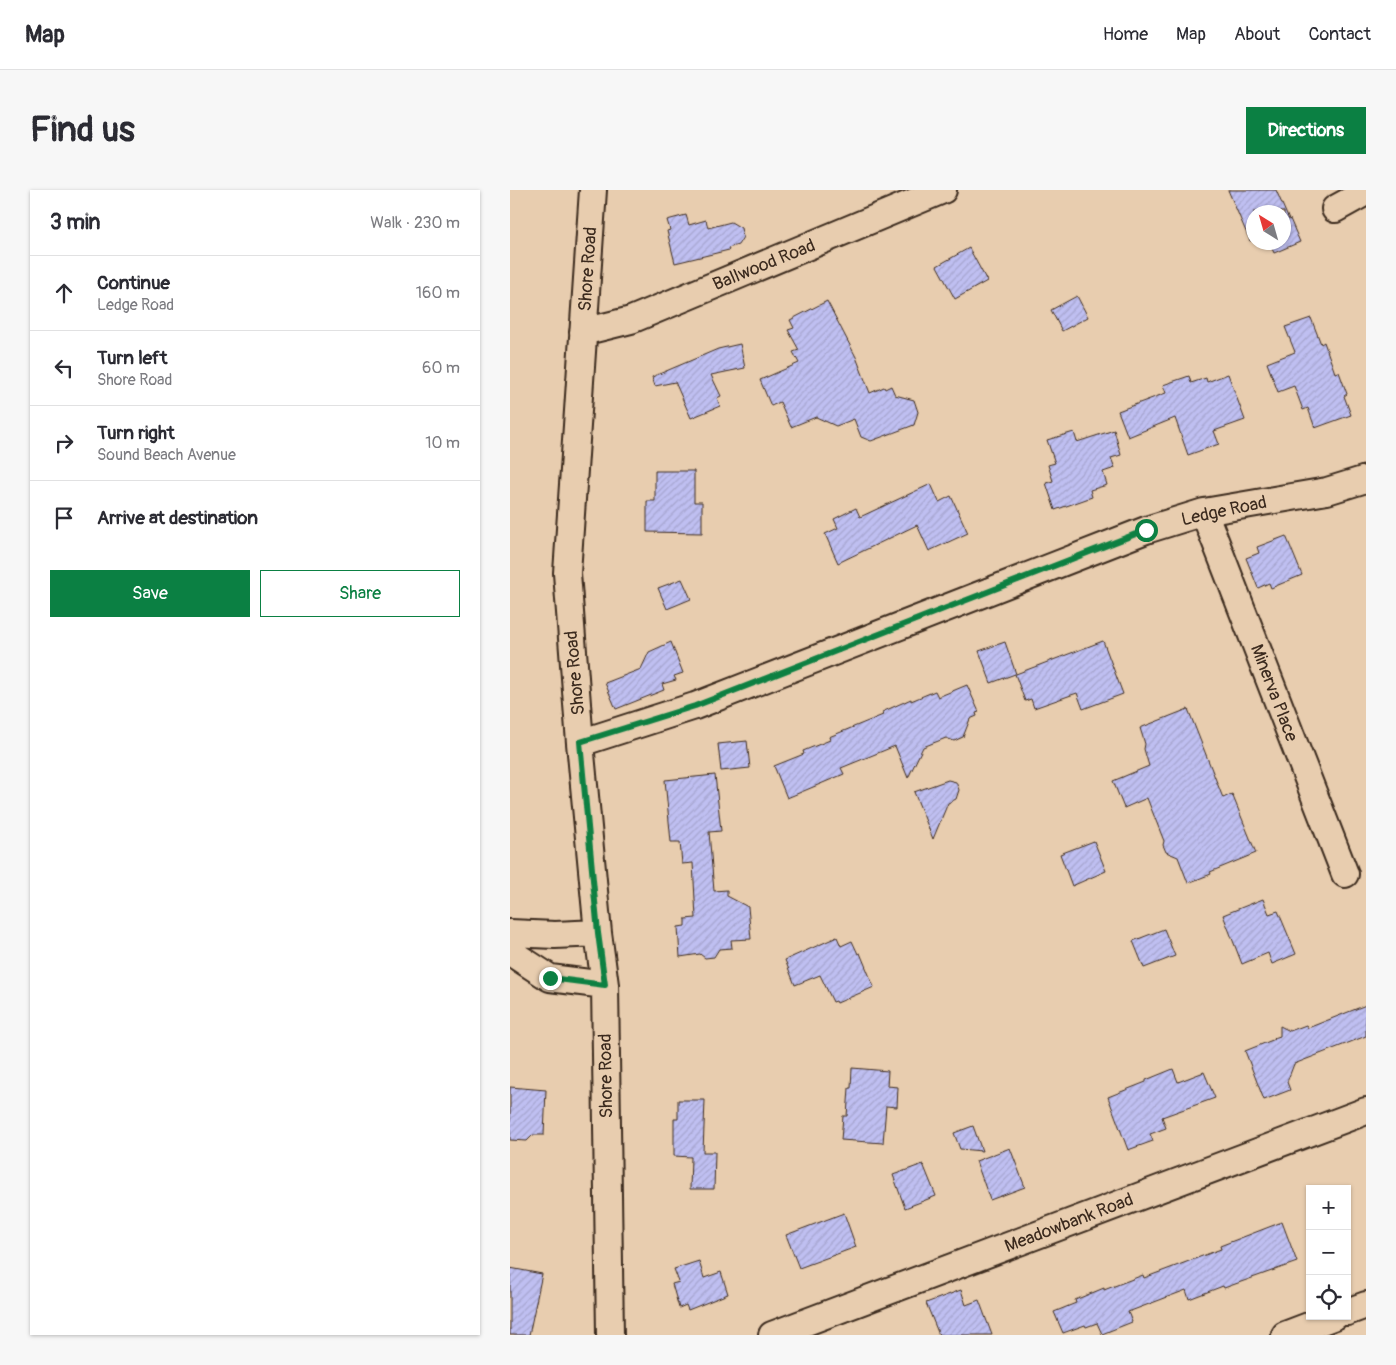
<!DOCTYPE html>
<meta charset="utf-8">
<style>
:root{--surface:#fff;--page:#f7f7f7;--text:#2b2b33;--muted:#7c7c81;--line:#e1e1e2;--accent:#0b8043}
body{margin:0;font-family:Pangolin,sans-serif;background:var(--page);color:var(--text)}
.controls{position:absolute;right:15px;bottom:15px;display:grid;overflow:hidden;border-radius:0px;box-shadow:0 1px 4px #0004}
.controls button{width:45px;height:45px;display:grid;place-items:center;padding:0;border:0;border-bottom:1px solid var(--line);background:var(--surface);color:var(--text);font:25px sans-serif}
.compass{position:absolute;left:736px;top:15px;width:45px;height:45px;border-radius:50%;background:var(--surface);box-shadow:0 1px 4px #0004;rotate:323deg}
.stop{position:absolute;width:15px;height:15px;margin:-11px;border:4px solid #0b8043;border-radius:50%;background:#fff}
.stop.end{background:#0b8043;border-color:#fff;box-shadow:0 1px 5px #0008}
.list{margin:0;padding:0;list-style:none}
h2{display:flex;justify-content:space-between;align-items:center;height:65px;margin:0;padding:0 20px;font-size:21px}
h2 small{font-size:16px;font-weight:400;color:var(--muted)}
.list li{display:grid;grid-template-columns:32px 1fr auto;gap:15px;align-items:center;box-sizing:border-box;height:75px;padding:0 20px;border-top:1px solid var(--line)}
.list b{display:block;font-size:19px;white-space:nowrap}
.list p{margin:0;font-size:16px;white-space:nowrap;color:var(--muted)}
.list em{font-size:16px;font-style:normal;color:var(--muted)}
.actions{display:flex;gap:10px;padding:15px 20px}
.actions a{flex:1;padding:11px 0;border:1px solid var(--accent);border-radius:0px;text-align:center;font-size:18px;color:var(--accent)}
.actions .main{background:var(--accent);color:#fff}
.icon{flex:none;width:28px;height:28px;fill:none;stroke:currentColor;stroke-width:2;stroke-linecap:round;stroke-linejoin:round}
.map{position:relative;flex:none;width:856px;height:1145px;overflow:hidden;border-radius:0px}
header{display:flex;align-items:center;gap:30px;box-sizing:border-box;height:70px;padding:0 25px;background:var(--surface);border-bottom:1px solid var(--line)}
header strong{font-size:24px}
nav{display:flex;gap:28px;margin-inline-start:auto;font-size:18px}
.intro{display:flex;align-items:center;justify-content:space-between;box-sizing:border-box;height:120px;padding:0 30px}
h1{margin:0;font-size:35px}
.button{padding:12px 22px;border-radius:0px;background:var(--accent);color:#fff;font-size:18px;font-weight:700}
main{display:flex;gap:30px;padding:0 30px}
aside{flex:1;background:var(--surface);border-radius:0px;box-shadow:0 1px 4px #0004}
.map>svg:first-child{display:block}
.building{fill:url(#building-hatch);stroke:#3b2a1e}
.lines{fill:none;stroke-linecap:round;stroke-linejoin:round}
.minor-casing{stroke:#3b2a1e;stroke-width:30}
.minor{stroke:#e8cdaf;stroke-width:26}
.route{stroke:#0b8043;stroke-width:6}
.labels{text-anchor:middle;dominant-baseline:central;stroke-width:4;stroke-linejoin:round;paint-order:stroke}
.street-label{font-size:18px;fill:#3b2a1e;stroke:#e8cdaf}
</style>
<header>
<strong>Map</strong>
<nav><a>Home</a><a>Map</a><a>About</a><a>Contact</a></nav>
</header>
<div class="intro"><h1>Find us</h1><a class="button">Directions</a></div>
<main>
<aside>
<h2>3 min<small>Walk · 230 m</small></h2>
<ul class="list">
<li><svg class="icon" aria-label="ahead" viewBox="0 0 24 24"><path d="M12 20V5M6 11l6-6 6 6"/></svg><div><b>Continue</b><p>Ledge Road</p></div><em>160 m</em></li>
<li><svg class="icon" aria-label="left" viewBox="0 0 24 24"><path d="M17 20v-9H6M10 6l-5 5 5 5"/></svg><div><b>Turn left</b><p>Shore Road</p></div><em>60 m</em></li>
<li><svg class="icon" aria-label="right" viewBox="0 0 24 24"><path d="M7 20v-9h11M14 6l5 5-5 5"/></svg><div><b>Turn right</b><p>Sound Beach Avenue</p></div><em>10 m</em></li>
<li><svg class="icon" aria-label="arrive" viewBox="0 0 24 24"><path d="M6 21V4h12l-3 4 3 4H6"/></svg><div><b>Arrive at destination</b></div></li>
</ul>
<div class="actions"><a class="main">Save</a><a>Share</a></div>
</aside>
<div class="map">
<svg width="856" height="1145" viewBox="0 0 856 1145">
<defs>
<pattern id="building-hatch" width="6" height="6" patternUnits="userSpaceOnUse" patternTransform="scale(1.25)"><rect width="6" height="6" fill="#bfbff1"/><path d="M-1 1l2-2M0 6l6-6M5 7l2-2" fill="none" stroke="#a5a4ce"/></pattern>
</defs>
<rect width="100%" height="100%" fill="#e8cdaf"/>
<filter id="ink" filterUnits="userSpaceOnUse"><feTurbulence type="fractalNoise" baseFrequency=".02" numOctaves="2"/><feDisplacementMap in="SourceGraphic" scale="10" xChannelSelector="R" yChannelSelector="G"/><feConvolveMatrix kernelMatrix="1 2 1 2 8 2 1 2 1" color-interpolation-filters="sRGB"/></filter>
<g filter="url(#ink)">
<path class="building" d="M 718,0 L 766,0 L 779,30 L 780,29 L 790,52 L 764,63 L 759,52 L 774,52 L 774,22 L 744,22 L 744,50 L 740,51 Z
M 176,25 L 179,35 L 196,30 L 198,38 L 221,32 L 231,38 L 233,47 L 228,55 L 218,58 L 219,60 L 165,73 L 157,41 L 160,40 L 157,30 Z
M 459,58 L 477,91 L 445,109 L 427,76 Z
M 567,106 L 578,127 L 552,141 L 541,120 Z
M 317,111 L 346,167 L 360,203 L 374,197 L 375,199 L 381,196 L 385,205 L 404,210 L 408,222 L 404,235 L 361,251 L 351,247 L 344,229 L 326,236 L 306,227 L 281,237 L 270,212 L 261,216 L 250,190 L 289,173 L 283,162 L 289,160 L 278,140 L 284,138 L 280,130 Z
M 801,128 L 811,154 L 814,152 L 825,183 L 829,182 L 837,204 L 834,206 L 841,225 L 805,238 L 798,218 L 793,220 L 784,196 L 768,202 L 757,173 L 785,162 L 775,137 Z
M 230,154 L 235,178 L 201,185 L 211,206 L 207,208 L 210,216 L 181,228 L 165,192 L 145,196 L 142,187 L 208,159 Z
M 718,184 L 735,230 L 704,241 L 709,254 L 678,265 L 665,228 L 618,247 L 608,221 L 656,203 L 653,195 L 679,186 L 681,193 L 696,188 L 697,192 Z
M 604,240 L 611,265 L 601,268 L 605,278 L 593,282 L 597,295 L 580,300 L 582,307 L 545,320 L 536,293 L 543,291 L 538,275 L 545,273 L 537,250 L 564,242 L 567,252 Z
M 145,281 L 184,281 L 184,312 L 192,312 L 192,343 L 137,342 L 137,311 L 145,311 Z
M 421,294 L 429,312 L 441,306 L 458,343 L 419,361 L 407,335 L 328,373 L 315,344 L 328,338 L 324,329 L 346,318 L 350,327 Z
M 776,346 L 792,385 L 761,398 L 759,393 L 748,398 L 736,368 L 749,363 L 747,357 Z
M 172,389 L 181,409 L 157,419 L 148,398 Z
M 593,451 L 613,504 L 573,519 L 567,503 L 524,518 L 521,509 L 515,511 L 505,484 L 481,493 L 469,461 L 495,452 L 506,484 Z
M 161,452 L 173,483 L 164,486 L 166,490 L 152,494 L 154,500 L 106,519 L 95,493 L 131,479 L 139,462 Z
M 457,495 L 469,522 L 466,523 L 467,526 L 460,529 L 453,547 L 444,551 L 436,548 L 413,557 L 398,588 L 385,556 L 331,578 L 334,584 L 277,608 L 264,576 L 294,564 L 293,561 L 320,550 L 319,547 L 373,525 L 372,522 L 401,509 L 401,511 L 425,501 L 428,507 Z
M 678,519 L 713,608 L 722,604 L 746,663 L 700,682 L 701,684 L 678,693 L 668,667 L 656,662 L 653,655 L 654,651 L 637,608 L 614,618 L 603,591 L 639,576 L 634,559 L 635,554 L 630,538 Z
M 237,551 L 240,578 L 211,581 L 208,554 Z
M 205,585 L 211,641 L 199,642 L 204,701 L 217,700 L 217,706 L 238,717 L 241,749 L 221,750 L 222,758 L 209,759 L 204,767 L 195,768 L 190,764 L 170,767 L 168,737 L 175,736 L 175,729 L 186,728 L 183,673 L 172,674 L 170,652 L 161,652 L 155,590 Z
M 438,590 L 446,592 L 449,600 L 446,609 L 438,613 L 423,649 L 404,602 Z
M 584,651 L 596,681 L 562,696 L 550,664 Z
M 753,709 L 759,724 L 768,721 L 786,764 L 762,774 L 758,763 L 732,774 L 713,725 Z
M 654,739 L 665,766 L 634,778 L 623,751 Z
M 327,747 L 331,756 L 342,751 L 348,764 L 350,763 L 364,797 L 327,813 L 326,811 L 323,812 L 310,785 L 285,795 L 275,770 Z
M 856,815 L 856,846 L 784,874 L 777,892 L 780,900 L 754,910 L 735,861 L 765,849 L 764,848 L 770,846 L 770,836 L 780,841 L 796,835 L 798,838 Z
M 342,878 L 378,881 L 377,896 L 388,897 L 387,917 L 376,916 L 373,953 L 331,950 L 333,926 L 337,926 L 339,898 L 341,898 Z
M 663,879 L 668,892 L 694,882 L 705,908 L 652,927 L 656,938 L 640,944 L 643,951 L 618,960 L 598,907 L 636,892 L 636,890 Z
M 0,897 L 36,900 L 34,945 L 23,945 L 17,951 L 0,950 Z
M 168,910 L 195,910 L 193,962 L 205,962 L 204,999 L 180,999 L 181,967 L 164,966 L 164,929 L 168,929 Z
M 463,936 L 472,961 L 450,959 L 444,943 Z
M 500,958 L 515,997 L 480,1010 L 466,971 Z
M 413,974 L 426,1006 L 395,1018 L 383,985 Z
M 334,1023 L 346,1057 L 289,1078 L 276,1045 Z
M 772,1032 L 787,1072 L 714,1098 L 713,1096 L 679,1109 L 676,1100 L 618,1122 L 622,1132 L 592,1144 L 587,1133 L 576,1137 L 575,1135 L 553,1143 L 544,1122 L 566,1113 L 565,1110 L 594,1098 L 594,1100 L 633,1085 L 634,1088 L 711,1059 L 710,1056 Z
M 189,1071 L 194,1088 L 211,1082 L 218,1104 L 178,1120 L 176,1115 L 169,1118 L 162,1094 L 169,1092 L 164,1079 Z
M 0,1078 L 32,1084 L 19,1145 L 0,1145 Z
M 451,1100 L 456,1115 L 469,1110 L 482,1145 L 429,1145 L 416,1113 Z"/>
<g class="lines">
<defs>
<path id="minor" d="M 83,0 L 57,383 L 70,553 L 88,743 L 95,795 L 100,1145
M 825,19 L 856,2
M 73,142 L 121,130 L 433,0
M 694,322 L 835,684
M 70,553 L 185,516 L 636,340 L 694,322 L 817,301 L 856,289
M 0,743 L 45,745 L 88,743
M 0,762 L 40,788 L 95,795
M 837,1122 L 856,1115
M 262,1145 L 856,921
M 775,1145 L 825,1126"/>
</defs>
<use href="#minor" class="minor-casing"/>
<use href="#minor" class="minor"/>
</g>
</g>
<g class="lines" filter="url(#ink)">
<path class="route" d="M 40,788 L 95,795 L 88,743 L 70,552 L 185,516 L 636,340"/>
</g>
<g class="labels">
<g class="street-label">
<text transform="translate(254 75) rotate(-22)">Ballwood Road</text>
<text transform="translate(78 79) rotate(-86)">Shore Road</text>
<text transform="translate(714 321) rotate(-12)">Ledge Road</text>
<text transform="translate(65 483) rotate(-95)">Shore Road</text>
<text transform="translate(764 503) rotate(69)">Minerva Place</text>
<text transform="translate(96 886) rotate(-91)">Shore Road</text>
<text transform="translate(559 1033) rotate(-21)">Meadowbank Road</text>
</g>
</g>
</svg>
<div class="controls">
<button>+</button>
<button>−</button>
<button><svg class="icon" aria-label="locate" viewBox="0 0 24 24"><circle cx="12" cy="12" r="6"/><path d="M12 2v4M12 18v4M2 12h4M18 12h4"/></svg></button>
</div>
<svg class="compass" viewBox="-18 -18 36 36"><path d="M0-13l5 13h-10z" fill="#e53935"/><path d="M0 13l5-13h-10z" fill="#7c7c81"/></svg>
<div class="stop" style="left:636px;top:340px"></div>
<div class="stop end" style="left:40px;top:788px"></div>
</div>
</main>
